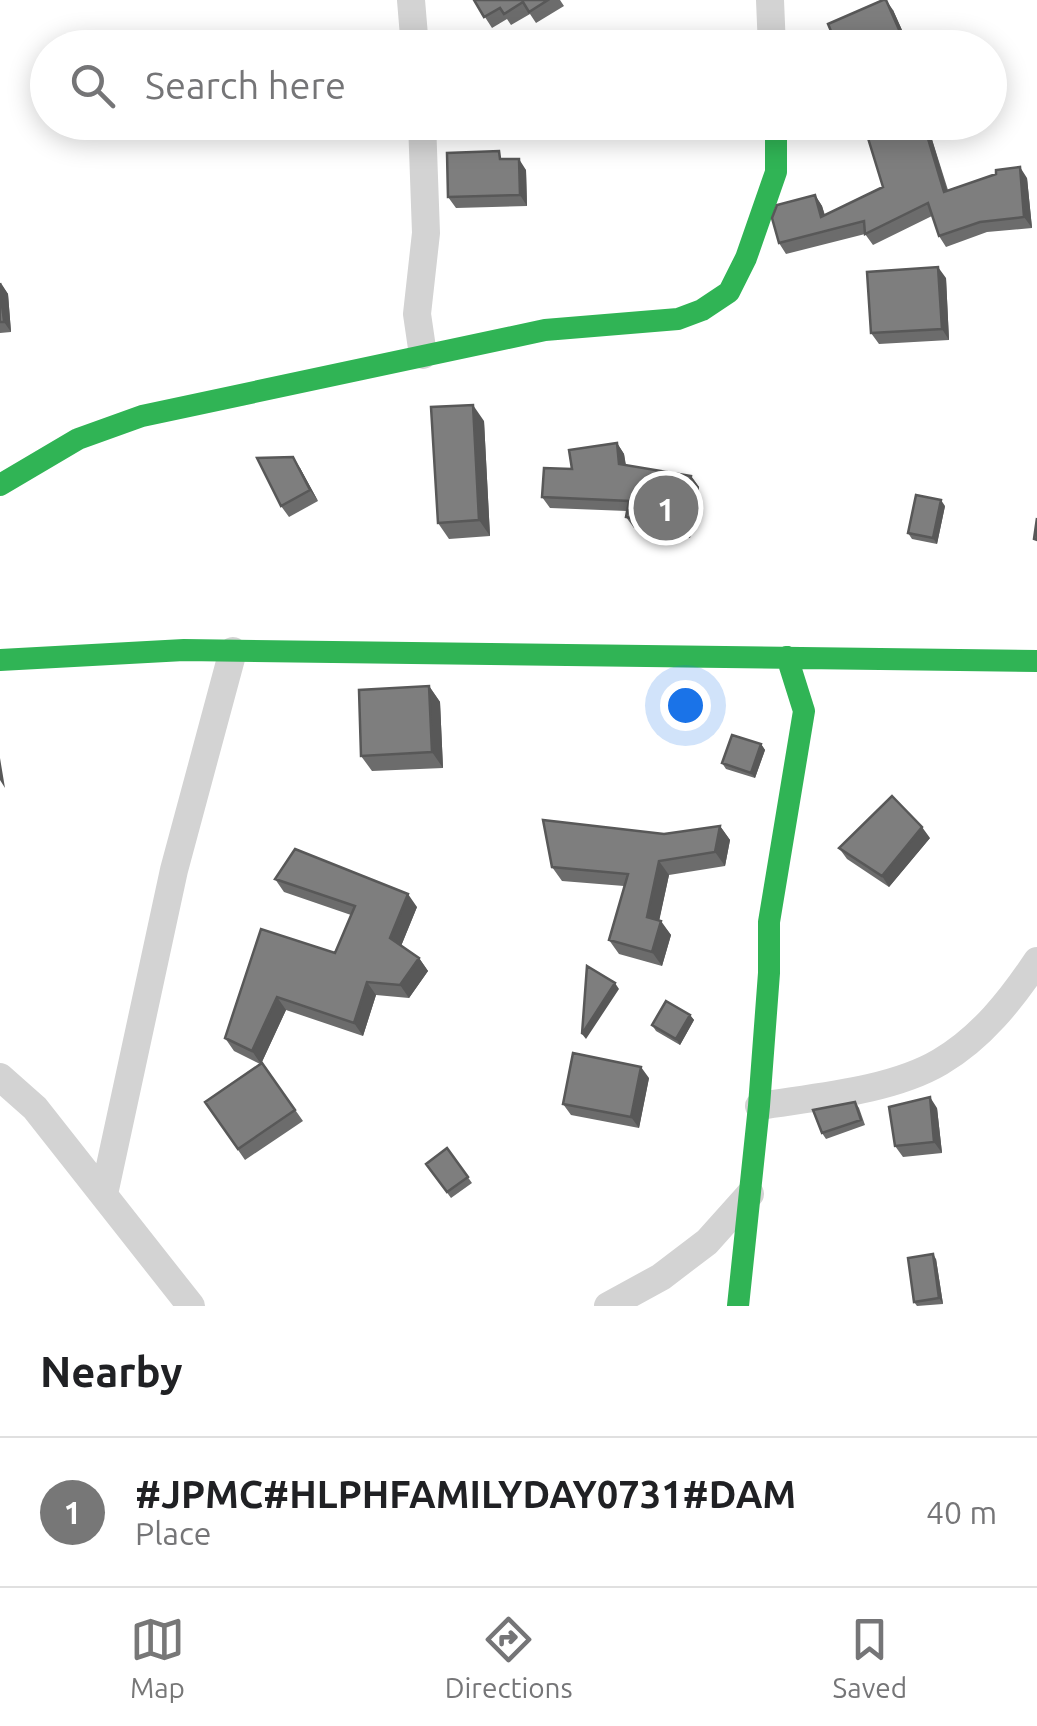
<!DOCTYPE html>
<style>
:root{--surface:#fff;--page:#f6f6f6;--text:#202124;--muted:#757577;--line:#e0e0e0;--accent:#777}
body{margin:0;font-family:Ubuntu,sans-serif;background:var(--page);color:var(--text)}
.you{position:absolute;left:685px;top:705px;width:35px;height:35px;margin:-25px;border:8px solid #fff;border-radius:50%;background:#1a73e8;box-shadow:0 0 0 15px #1a73e833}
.badge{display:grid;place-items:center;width:65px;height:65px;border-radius:50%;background:var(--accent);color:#fff;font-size:32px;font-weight:700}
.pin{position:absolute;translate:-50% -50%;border:5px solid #fff;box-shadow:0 2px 10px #0006}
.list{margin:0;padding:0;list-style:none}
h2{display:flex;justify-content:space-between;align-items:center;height:130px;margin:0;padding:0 40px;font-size:42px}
h2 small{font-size:32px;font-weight:400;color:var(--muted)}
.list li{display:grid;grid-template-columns:65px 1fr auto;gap:30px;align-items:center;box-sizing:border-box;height:150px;padding:0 40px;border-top:2px solid var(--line)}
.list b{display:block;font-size:38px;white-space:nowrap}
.list p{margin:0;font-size:32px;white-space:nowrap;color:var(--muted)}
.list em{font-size:32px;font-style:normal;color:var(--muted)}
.icon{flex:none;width:55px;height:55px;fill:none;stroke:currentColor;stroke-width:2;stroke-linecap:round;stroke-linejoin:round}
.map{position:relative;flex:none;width:1037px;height:1306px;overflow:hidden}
.search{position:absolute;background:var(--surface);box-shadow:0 5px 25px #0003;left:30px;right:30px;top:30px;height:110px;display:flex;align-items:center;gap:25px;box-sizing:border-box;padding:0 35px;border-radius:55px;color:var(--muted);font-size:38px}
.sheet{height:280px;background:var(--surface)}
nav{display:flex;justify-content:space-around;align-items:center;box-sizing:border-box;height:140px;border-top:2px solid var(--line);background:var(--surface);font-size:28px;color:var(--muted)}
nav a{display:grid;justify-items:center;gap:5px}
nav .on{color:var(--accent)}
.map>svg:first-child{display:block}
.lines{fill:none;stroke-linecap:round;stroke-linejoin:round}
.street{stroke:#d3d3d3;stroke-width:28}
.fast{stroke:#30b455;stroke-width:22}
.wall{fill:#6c6c6c}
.shaded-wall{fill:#585858}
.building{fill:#7e7e7e;stroke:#585858;stroke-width:2.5}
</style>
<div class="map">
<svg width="1037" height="1306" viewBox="0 0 1037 1306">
<rect width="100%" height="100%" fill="#fff"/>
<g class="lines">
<path class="street" d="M 411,0 L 415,48
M 770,0 L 772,48
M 422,122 L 426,233 L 417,314 L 423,355
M 0,1077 L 35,1108 L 191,1306
M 759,1106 C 815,1097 891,1091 940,1062 C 981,1038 1011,1000 1037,961
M 104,1194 L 174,870 L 233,651
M 608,1306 L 661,1277 L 707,1242 L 750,1194"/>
<path class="fast" d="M 0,485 L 78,439 L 142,416 L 545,330 L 678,319 L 702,310 L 729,292 L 746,258 L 776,172 L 776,122
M 0,660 L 184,650 L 1037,661
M 738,1306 L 759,1106 L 769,973 L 769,922 L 804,711 L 787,657"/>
</g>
<path class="wall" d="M 474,0 L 560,0 L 564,6 L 536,23 L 530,14 L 511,25 L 507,19 L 492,28 Z
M 893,10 L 910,48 L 838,48 Z
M 930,133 L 948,190 L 1027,178 L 1032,228 L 987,232 L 946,247 L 939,236 L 932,216 L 873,245 L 865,234 L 786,254 L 779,243 L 815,195 L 822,206 L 825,215 L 883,187 Z
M 505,159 L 526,170 L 527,206 L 456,208 L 448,197 Z
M 946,278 L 949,340 L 879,344 L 871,333 Z
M 0,283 L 8,294 L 11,332 L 0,333 Z
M 484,421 L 490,536 L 449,539 L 438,523 Z
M 617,443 L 624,454 L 626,465 L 691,476 L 699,487 L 690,538 L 634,528 L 626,517 L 627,511 L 550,508 L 542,497 L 572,469 Z
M 300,468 L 318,501 L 289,517 L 281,506 Z
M 945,506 L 937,544 L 912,539 L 908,533 Z
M 429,686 L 440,702 L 443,768 L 372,771 L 361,756 Z
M 761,744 L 765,750 L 755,778 L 726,769 L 722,763 Z
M 720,826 L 730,840 L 725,866 L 669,875 L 659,920 L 671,935 L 662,966 L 619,954 L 609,940 L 624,886 L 562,881 L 552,867 L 664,834 Z
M 930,838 L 889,887 L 847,859 L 839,848 Z
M 275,879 L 417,907 L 401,946 L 419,958 L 428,971 L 409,998 L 376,995 L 363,1036 L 286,1010 L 261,1064 L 262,1063 L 303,1121 L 245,1160 L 205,1102 L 260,1064 L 234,1051 L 225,1038 L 335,953 L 351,915 L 284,892 Z
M 690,1015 L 694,1020 L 680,1045 L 656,1031 L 652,1025 Z
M 649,1078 L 639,1128 L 571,1115 L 563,1104 Z
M 855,1102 L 859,1108 L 865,1125 L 826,1139 L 822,1133 Z
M 937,1108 L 942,1153 L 903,1157 L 895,1146 Z
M 447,1148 L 472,1183 L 451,1198 L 426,1164 Z
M 936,1259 L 943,1304 L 917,1306 L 914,1302 Z"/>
<path class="shaded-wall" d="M 886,0 L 893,10 L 910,48 L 904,41 Z
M 923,122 L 930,133 L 951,203 L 944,192 Z
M 519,159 L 526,170 L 527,206 L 520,195 Z
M 1020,167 L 1027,178 L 1032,228 L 1024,217 Z
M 815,195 L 822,206 L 828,228 L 821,217 Z
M 938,267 L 946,278 L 949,340 L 942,329 Z
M 1,283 L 8,294 L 11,332 L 4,322 Z
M 473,405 L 484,421 L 490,536 L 479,520 Z
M 617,443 L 624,454 L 627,475 L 619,464 Z
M 293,457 L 300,468 L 318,501 L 310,490 Z
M 691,476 L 699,487 L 690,538 L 682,527 Z
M 941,500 L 945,506 L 937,544 L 933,538 Z
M 429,686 L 440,702 L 443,768 L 432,752 Z
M 761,744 L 765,750 L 755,778 L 751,773 Z
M 0,758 L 5,788 L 0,780 Z
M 720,826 L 730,840 L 725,866 L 715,852 Z
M 922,827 L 930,838 L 889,887 L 882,876 Z
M 659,861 L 669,875 L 657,931 L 647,917 Z
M 408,894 L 417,907 L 399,951 L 390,938 Z
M 661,921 L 671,935 L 662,966 L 652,952 Z
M 419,958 L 428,971 L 409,998 L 400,985 Z
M 367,982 L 376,995 L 363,1036 L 354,1023 Z
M 615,983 L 619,989 L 586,1039 L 582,1034 Z
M 277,997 L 286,1010 L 261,1064 L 252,1051 Z
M 690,1015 L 694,1020 L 680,1045 L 676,1039 Z
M 641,1067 L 649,1078 L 639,1128 L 631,1117 Z
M 930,1097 L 937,1108 L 942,1153 L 934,1142 Z
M 933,1254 L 936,1259 L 943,1304 L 939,1298 Z"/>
<path class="building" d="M 474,0 L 548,0 L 529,12 L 523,2 L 504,14 L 500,8 L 484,17 Z
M 883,0 L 886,0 L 904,41 L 890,48 L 838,48 L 828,24 Z
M 920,122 L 923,122 L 944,192 L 996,174 L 996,170 L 1020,167 L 1024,217 L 980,222 L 939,236 L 928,203 L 865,234 L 864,221 L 779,243 L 772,218 L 777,205 L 815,195 L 821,217 L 883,187 L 868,138 Z
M 499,151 L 500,159 L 519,159 L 520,195 L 448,197 L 447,153 Z
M 938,267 L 942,329 L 871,333 L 867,272 Z
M 0,283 L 4,322 L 0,322 Z
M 473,405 L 479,520 L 438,523 L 431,407 Z
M 617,443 L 619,464 L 691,476 L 682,527 L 626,517 L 629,501 L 542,497 L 544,468 L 572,469 L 569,450 Z
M 293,457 L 310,490 L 281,506 L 257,458 Z
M 916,495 L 941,500 L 933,538 L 908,533 Z
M 1037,518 L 1037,540 L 1034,539 Z
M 429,686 L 432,752 L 361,756 L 359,690 Z
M 732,735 L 761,744 L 751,773 L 722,763 Z
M 892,796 L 922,827 L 882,876 L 839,848 Z
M 543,820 L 664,834 L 720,826 L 715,852 L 659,861 L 647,917 L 661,921 L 652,952 L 609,940 L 628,874 L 552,867 Z
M 295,849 L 408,894 L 390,938 L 419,958 L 400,985 L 367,982 L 354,1023 L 277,997 L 252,1051 L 225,1038 L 261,929 L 335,953 L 355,906 L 275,879 Z
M 587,966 L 615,983 L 582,1034 Z
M 666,1001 L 690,1015 L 676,1039 L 652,1025 Z
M 573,1053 L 641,1067 L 631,1117 L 563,1104 Z
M 262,1063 L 295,1110 L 238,1149 L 205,1102 Z
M 930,1097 L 934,1142 L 895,1146 L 889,1107 Z
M 855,1102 L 861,1120 L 822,1133 L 813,1110 Z
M 447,1148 L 468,1177 L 447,1192 L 426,1164 Z
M 933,1254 L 939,1298 L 914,1302 L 908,1258 Z"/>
</svg>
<div class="you"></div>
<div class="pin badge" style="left:666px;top:508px">1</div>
<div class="search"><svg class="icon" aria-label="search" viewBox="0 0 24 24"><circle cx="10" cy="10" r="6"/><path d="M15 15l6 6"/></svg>Search here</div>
</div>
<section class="sheet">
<h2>Nearby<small></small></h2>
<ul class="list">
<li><span class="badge">1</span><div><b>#JPMC#HLPHFAMILYDAY0731#DAM</b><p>Place</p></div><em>40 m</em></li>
</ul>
</section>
<nav>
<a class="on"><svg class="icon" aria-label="map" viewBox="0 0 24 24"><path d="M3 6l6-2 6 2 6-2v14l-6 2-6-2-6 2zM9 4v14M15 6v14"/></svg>Map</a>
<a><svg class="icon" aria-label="directions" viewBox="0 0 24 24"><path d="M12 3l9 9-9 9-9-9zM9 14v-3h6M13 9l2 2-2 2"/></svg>Directions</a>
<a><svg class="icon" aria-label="saved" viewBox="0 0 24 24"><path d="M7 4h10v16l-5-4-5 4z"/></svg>Saved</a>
</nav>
